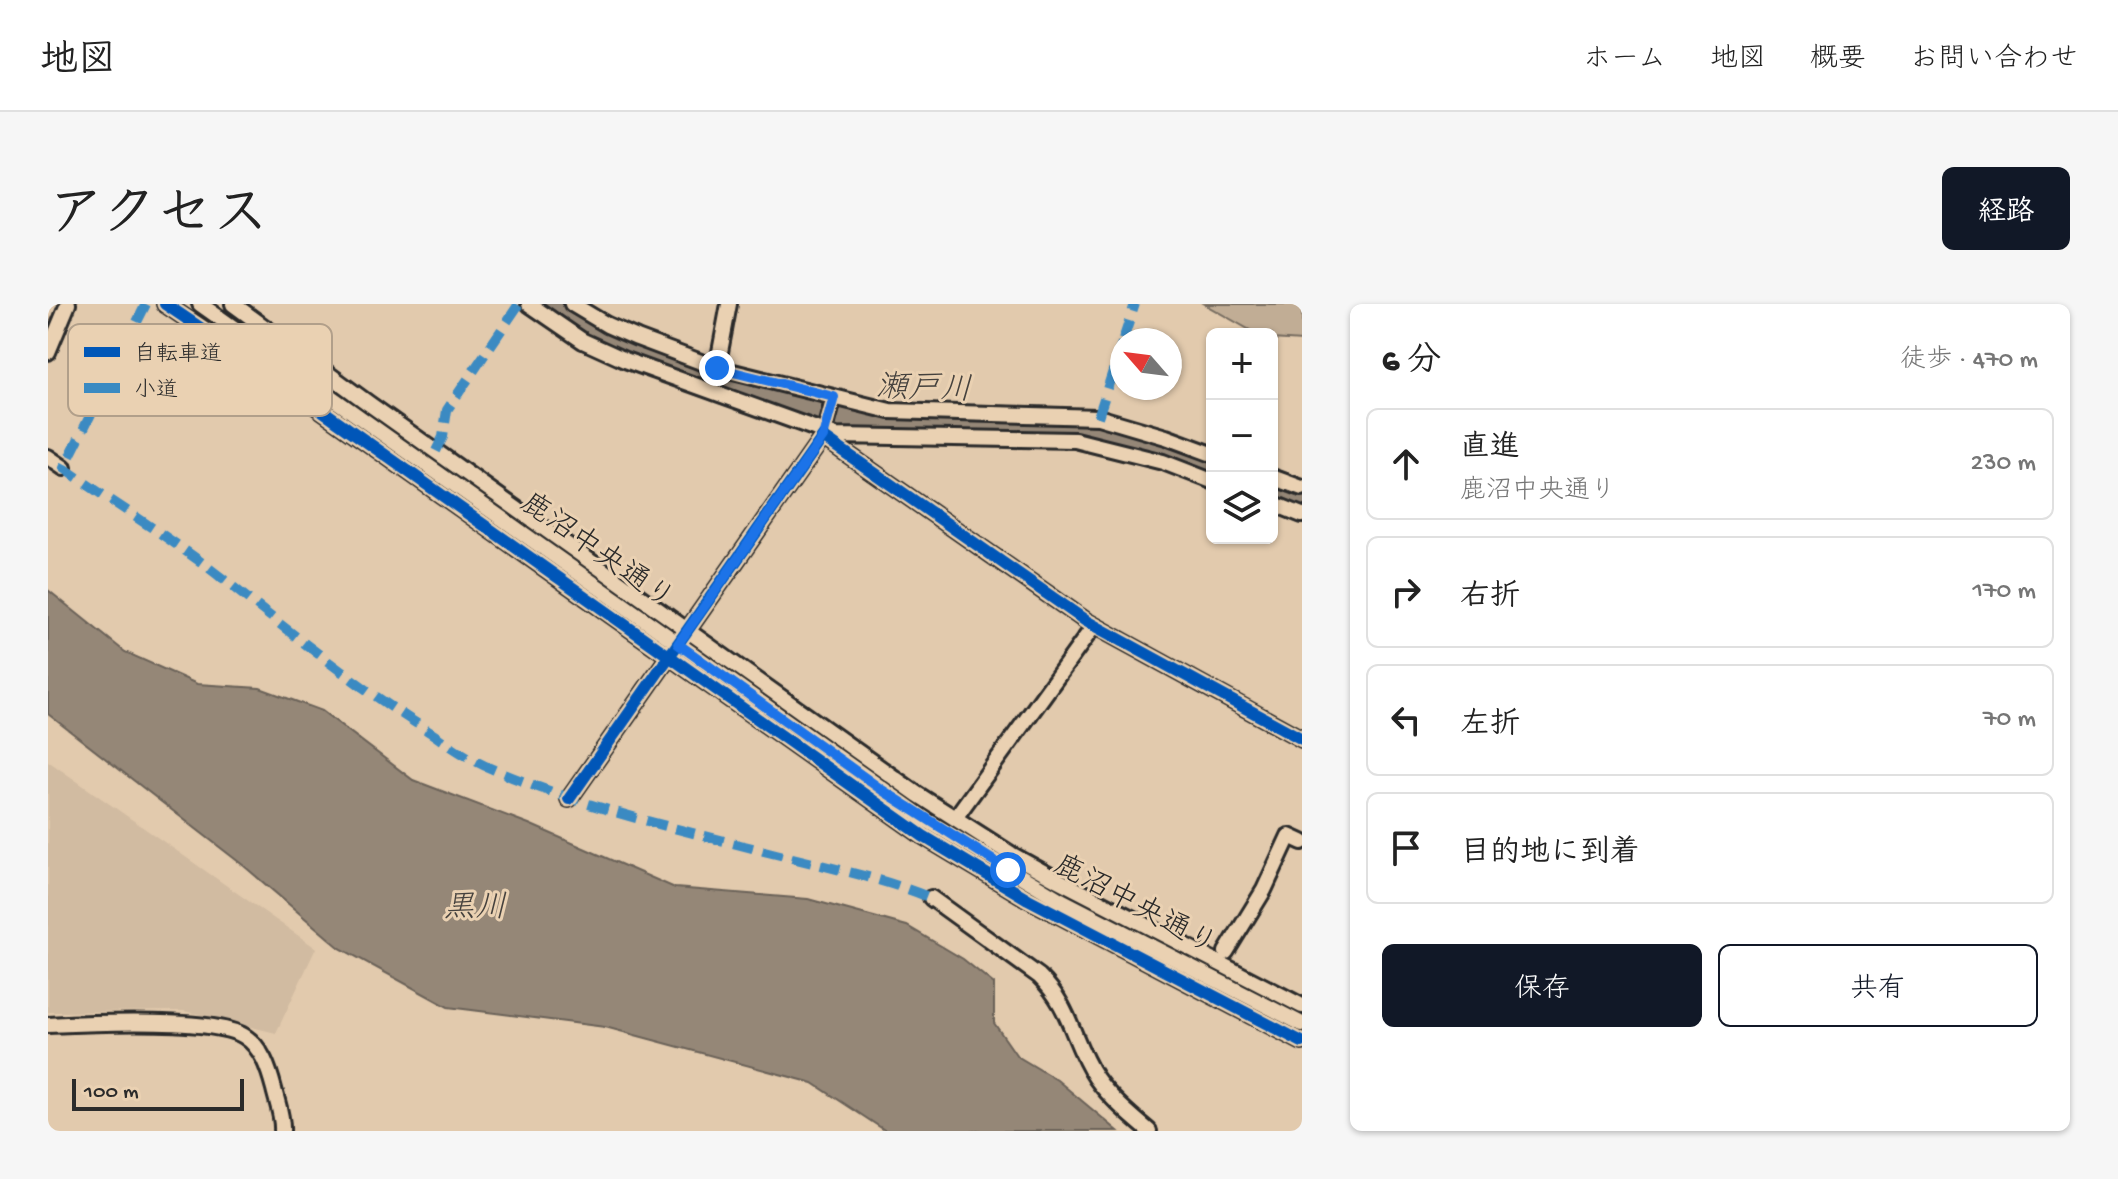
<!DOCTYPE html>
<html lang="ja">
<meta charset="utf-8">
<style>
:root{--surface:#fff;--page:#f6f6f6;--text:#222;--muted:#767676;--line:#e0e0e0;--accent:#111827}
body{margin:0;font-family:"Gochi Hand","Klee One",sans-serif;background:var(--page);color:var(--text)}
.controls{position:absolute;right:24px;top:24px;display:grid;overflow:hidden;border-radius:12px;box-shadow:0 2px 6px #0004}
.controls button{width:72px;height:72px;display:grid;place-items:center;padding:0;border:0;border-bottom:2px solid var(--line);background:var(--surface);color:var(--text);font:40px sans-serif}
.compass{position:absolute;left:1062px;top:24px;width:72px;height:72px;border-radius:50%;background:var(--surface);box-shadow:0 2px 6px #0004;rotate:298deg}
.scale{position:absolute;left:24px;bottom:20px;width:172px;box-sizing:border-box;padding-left:8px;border:4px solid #2b2b2b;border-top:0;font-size:22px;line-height:28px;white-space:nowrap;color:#2b2b2b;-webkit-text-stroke:6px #ead1b2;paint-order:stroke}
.stop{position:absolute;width:24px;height:24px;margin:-18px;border:6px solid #1a73e8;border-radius:50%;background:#fff}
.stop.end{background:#1a73e8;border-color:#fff;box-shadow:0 2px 8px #0008}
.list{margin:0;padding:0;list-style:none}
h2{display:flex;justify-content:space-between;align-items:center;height:104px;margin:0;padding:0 32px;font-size:34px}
h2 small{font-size:26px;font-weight:400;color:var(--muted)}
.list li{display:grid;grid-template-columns:52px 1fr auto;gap:24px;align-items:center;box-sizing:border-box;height:112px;margin:0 16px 16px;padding:0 16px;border:2px solid var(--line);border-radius:12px}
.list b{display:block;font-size:30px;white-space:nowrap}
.list p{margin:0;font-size:26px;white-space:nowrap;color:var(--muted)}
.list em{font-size:26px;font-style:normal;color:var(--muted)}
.actions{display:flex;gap:16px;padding:24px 32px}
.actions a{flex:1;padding:18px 0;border:2px solid var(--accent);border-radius:12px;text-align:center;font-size:28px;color:var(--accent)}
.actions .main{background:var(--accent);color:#fff}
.icon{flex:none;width:44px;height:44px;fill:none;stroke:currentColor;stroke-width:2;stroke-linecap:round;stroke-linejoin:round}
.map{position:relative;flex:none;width:1254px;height:827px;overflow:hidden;border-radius:12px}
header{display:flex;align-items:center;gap:48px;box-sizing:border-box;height:112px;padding:0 40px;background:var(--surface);border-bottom:2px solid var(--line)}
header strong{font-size:38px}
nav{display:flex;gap:44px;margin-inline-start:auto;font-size:28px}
.intro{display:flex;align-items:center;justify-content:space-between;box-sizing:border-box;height:192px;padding:0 48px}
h1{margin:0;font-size:56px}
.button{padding:20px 36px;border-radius:12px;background:var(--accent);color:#fff;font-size:28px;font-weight:700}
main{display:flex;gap:48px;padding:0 48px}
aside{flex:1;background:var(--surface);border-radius:12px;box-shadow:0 2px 6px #0004}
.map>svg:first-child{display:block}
.built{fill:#d1bba1}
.green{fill:#c1ad95;stroke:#766c60;stroke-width:2}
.water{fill:#958777;stroke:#6b6259;stroke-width:2}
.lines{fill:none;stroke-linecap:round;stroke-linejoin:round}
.river{stroke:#958777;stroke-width:20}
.minor-casing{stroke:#2b2b2b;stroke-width:20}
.minor{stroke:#ead1b2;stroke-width:14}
.quiet{stroke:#3a8ac2;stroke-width:10;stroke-dasharray:20 10;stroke-linecap:butt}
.cycleway-casing{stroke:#ead1b2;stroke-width:17}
.cycleway{stroke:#0057b8;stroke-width:12}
.route{stroke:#1a73e8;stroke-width:10}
.labels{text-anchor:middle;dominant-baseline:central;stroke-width:6;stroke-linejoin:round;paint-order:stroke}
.street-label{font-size:30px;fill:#2b2b2b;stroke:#ead1b2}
.water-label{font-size:32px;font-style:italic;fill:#46423e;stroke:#ead1b2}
.key{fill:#ead1b2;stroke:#b19f8a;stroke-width:2}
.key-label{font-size:22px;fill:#2b2b2b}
</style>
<header>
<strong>地図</strong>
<nav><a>ホーム</a><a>地図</a><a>概要</a><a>お問い合わせ</a></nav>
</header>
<div class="intro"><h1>アクセス</h1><a class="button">経路</a></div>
<main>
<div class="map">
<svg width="1254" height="827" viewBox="0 0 1254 827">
<rect width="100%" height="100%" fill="#e2caad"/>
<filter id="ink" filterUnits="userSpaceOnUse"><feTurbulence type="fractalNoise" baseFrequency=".0125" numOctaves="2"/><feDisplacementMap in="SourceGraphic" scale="16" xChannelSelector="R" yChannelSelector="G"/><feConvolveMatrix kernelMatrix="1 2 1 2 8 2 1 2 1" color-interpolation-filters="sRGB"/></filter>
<g filter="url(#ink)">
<path class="built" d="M 0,457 L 268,644 L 228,729 L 136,707 L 0,708 Z"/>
<path class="green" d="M 1156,0 L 1254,0 L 1254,37 L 1224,35 L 1224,30 L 1209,30 Z"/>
<path class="water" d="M 0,286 L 77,348 L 149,380 L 212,384 L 274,407 L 365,476 L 481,520 L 627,584 L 760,595 L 859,622 L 915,655 L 946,680 L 946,719 L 969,752 L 1009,776 L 1070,827 L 838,827 L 765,779 L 557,723 L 400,703 L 292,644 L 196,562 L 0,410 Z"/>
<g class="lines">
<path class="river" d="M 506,0 L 570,40 L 643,69 L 759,107 L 803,114 L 1004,122 L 1063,132 L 1164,167
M 1224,188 L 1254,199"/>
<defs>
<path id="minor" d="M 117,0 L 268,102 L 875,532 L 980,595 L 1254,738
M 152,0 L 880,517 L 1013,596 L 1254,720
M 185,0 L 320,99 L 869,490 L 963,550 L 1008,575 L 1254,702
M 481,0 L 535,37 L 577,56 L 788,132 L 1027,136 L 1115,158 L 1164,177
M 524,0 L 559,21 L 589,34 L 669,64 L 842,107 L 1050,113 L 1118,133 L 1164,150
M 0,48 L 20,0
M 669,64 L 681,0
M 775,133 L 786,93
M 0,153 L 16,164
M 1224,173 L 1254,184
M 1224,199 L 1254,211
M 521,495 L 775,133 L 1038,317 L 1254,435
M 907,514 L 1046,322
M 883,594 L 991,672 C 1024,704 1024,738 1048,774 C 1062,794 1082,811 1101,827
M 1178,648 L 1216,586 L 1241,532 L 1254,538
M 0,721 C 40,719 165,713 196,732 C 214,743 221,766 226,785 C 229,798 235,813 234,827"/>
</defs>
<use href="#minor" class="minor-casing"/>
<use href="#minor" class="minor"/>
<path class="quiet" d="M 98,0 L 16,164 C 69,202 125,235 175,275 C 241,327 304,379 374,423 C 396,437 418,454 442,464 C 535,504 634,526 732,551 C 783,564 834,574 883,594
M 1075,36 L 1087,0
M 1050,113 L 1074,39
M 388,147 L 395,133 L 399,106 L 471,0"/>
<defs>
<path id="cycleway" d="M 117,0 L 268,102 L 875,532 L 980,595 L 1254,738
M 521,495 L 775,133 L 1038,317 L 1254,435"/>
</defs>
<use href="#cycleway" class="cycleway-casing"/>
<use href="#cycleway" class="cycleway"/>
</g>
</g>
<g class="lines" filter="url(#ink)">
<path class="route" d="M 669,64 L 786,93 L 775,133 L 630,340 L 834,486 L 960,566"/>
</g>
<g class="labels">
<g class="street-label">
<text transform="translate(548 249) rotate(35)">鹿沼中央通り</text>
<text transform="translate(1086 603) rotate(28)">鹿沼中央通り</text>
</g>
<g class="water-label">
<text transform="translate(876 87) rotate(2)">瀬戸川</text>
<text x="427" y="606">黒川</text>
</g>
</g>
<rect x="20" y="20" width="264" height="92" rx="12" class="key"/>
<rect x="36" y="43" width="36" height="10" fill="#0057b8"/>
<rect x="36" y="79" width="36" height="10" fill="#3a8ac2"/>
<g class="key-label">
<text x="86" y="56">自転車道</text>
<text x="86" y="92">小道</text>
</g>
</svg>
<div class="controls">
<button>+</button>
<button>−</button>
<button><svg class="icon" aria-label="layers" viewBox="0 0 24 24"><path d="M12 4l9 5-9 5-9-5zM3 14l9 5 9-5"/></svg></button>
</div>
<svg class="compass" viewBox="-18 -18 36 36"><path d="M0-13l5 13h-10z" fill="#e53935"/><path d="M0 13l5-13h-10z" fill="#767676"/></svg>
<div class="scale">100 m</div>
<div class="stop" style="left:960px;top:566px"></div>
<div class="stop end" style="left:669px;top:64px"></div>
</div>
<aside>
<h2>6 分<small>徒歩 · 470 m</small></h2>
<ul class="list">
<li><svg class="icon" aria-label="ahead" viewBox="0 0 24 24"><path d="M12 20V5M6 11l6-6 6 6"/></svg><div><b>直進</b><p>鹿沼中央通り</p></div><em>230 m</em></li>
<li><svg class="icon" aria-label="right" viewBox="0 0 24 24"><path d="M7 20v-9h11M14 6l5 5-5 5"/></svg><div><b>右折</b></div><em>170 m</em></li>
<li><svg class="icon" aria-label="left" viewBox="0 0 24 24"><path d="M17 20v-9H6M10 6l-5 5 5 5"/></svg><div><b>左折</b></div><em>70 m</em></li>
<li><svg class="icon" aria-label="arrive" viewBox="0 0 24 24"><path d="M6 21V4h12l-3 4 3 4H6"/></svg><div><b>目的地に到着</b></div></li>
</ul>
<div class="actions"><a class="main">保存</a><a>共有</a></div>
</aside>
</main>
